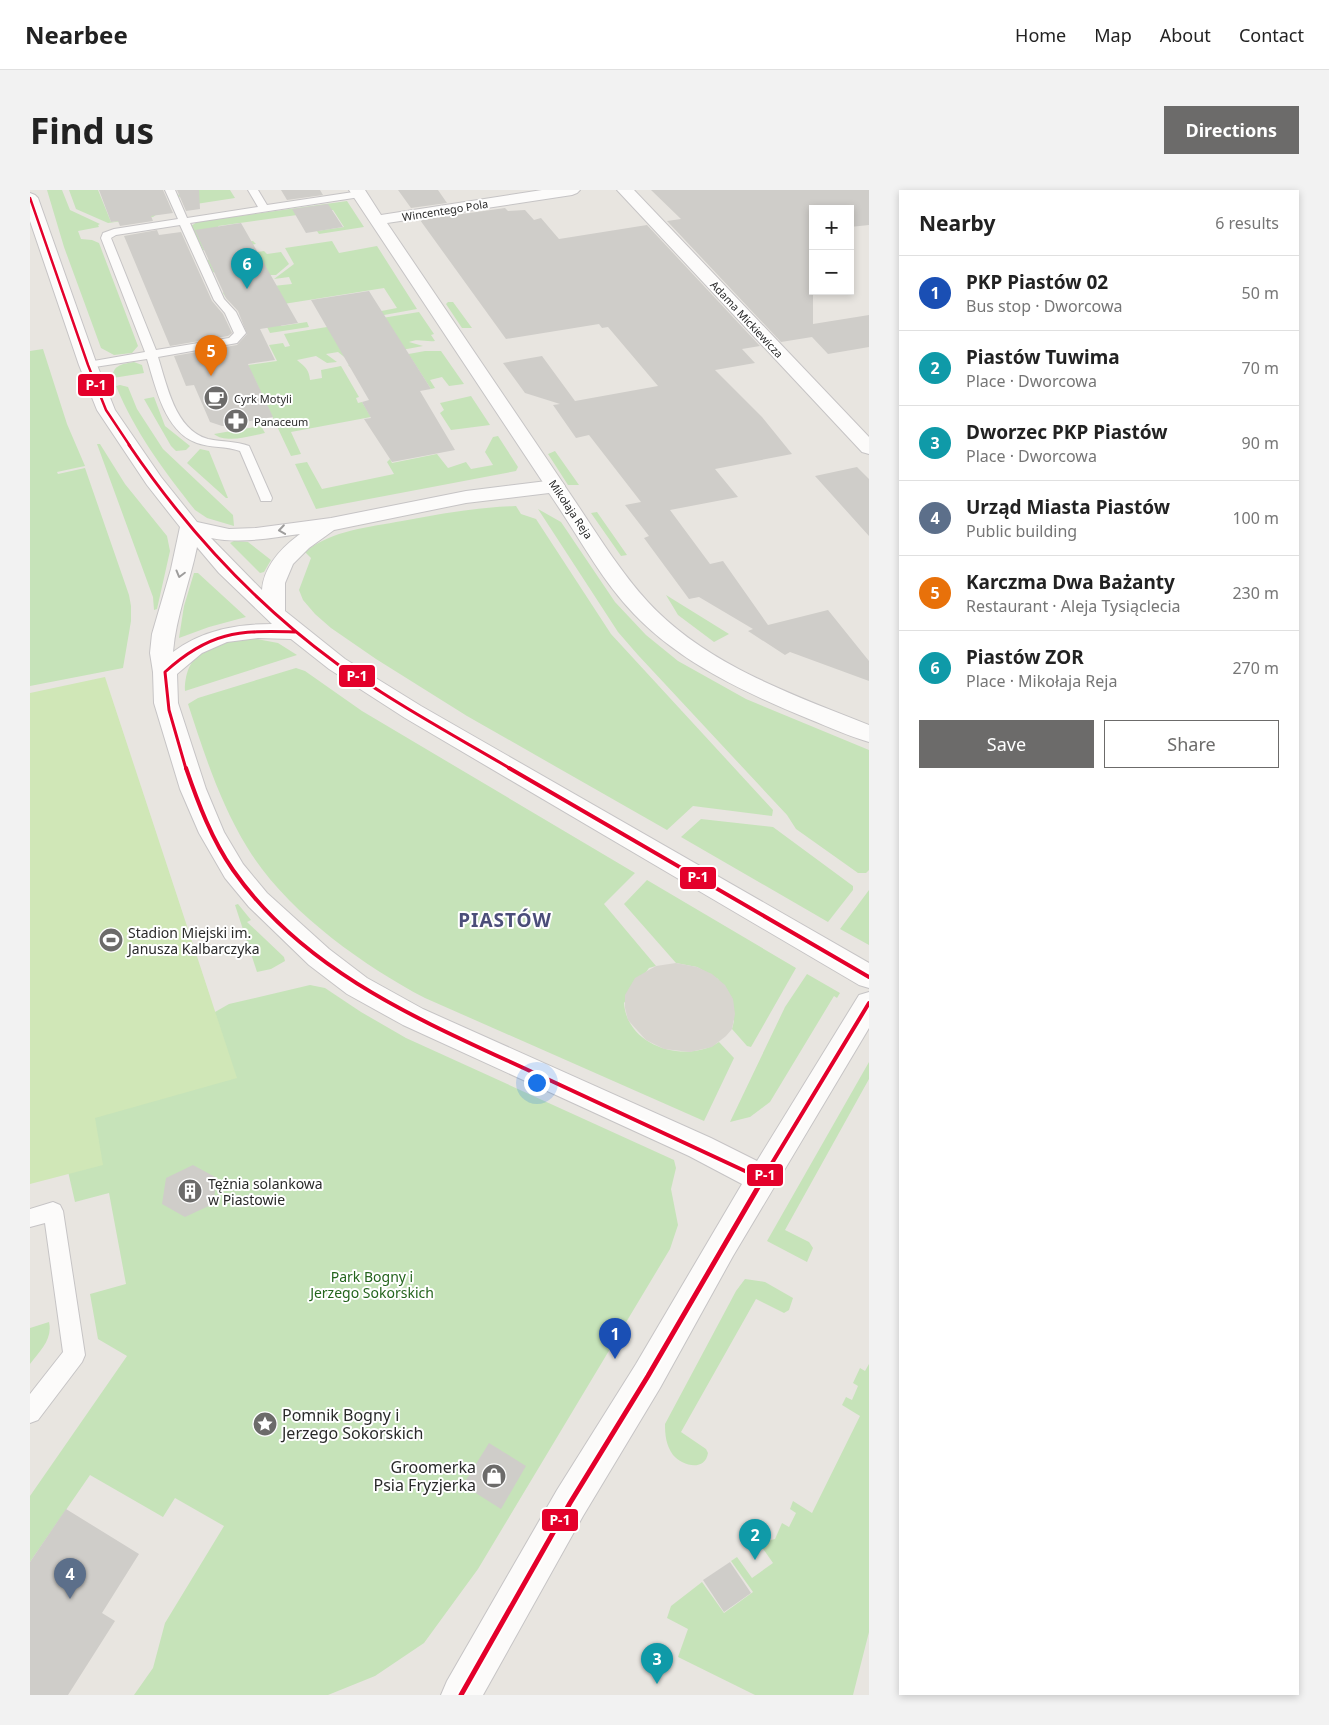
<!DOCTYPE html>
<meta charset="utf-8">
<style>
:root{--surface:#fff;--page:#f2f2f2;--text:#222;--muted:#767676;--line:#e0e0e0;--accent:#6c6b6a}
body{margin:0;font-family:"Noto Sans",sans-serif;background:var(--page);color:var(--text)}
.controls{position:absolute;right:15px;top:15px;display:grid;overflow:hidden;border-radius:0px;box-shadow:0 2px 8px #0003}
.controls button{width:45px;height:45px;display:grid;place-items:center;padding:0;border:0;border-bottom:1px solid var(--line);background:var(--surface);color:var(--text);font:25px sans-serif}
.you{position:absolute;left:506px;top:892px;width:18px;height:18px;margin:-12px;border:4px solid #fff;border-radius:50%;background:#1a73e8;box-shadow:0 0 0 8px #1a73e833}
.badge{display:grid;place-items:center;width:32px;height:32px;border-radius:50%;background:var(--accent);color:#fff;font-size:16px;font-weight:700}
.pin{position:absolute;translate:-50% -41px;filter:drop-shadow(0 1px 2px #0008)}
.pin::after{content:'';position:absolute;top:26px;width:18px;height:15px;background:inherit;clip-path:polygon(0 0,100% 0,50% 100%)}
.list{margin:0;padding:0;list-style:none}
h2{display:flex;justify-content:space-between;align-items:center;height:65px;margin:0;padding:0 20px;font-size:21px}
h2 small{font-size:16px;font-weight:400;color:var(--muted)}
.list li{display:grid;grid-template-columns:32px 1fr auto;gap:15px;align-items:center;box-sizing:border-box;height:75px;padding:0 20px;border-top:1px solid var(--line)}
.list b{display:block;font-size:19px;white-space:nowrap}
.list p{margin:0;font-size:16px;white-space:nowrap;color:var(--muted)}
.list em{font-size:16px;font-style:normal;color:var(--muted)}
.actions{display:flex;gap:10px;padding:15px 20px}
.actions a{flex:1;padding:11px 0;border:1px solid var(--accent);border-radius:0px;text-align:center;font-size:18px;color:var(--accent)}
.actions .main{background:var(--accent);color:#fff}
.map{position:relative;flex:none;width:839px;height:1505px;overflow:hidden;border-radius:0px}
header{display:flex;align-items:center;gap:30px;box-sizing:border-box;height:70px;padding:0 25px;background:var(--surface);border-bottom:1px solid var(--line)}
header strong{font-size:24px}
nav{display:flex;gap:28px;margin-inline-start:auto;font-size:18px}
.intro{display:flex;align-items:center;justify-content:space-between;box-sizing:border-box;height:120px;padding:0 30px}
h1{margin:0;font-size:35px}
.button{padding:12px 22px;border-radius:0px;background:var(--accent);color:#fff;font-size:18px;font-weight:700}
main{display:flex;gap:30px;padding:0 30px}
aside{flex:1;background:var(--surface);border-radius:0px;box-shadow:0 2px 8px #0003}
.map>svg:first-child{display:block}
.green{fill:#c6e3b9}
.pitch{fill:#d0e7b7}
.plaza{fill:#d8d5cf}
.building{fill:#cfcdc9}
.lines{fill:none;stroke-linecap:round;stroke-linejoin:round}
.service-casing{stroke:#c6c4c5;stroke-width:2}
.minor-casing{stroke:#c6c4c5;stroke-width:2}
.tertiary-casing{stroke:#c6c4c5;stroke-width:2}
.service{fill:#fcfbfa;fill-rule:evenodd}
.minor{fill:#fcfbfa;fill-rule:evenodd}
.tertiary{fill:#fcfbfa;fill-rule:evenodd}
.bus-1-far3-casing{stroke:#fff;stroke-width:5}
.bus-1-far2-casing{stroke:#fff;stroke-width:6}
.bus-1-far1-casing{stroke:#fff;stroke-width:8}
.bus-1-casing{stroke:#fff;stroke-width:9}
.bus-1-far3{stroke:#e4002b;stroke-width:2.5}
.bus-1-far2{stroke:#e4002b;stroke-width:3}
.bus-1-far1{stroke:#e4002b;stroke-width:4}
.bus-1{stroke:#e4002b;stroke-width:5}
.oneway{stroke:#9e9d9c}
.labels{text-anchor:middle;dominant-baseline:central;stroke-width:4;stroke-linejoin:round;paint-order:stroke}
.far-street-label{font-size:11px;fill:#2a2a2a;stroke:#fff}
.far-poi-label{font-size:11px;fill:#2a2a2a;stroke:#fff;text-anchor:start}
.poi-label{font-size:14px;fill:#2a2a2a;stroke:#fff;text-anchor:start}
.park-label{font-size:14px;fill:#23641c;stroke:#fff}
.near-poi-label{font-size:16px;fill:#2a2a2a;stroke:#fff;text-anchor:start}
.district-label{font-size:19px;font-weight:bold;letter-spacing:1px;fill:#4b4e79;stroke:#fff}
.line-badge{stroke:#fff;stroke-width:2}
.badge-label{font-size:14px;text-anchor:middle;font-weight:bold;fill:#fff}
</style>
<header>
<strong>Nearbee</strong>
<nav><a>Home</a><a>Map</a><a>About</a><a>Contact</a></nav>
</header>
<div class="intro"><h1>Find us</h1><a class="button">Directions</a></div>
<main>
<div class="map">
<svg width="839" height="1505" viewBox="0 0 839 1505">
<rect width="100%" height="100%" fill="#e8e5e0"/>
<path class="green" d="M 17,0 L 32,0 L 40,20 L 70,34 L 68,35 L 69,37 L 48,41 L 51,49 L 62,50 L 69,53 L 108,156 L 102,163 L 84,165 L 71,158 L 34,57 Z
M 39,0 L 68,0 L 81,32 L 121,26 L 135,18 L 123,27 L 78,33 L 46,19 Z
M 159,0 L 200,0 L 205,8 L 153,16 L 166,10 L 162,2 L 149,7 L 148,5 Z
M 317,11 L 334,37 L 289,44 L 287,41 L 314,37 L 303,20 L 188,36 L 196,55 L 223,51 L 226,54 L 179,61 L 173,60 L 161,36 L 167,32 Z
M 302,51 L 309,63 L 347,56 L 387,119 L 343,127 L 341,123 L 367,118 L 354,98 L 241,116 L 251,136 L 277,132 L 279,137 L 240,143 L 226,115 C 212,117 200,116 193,103 L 195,101 L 262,94 L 259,87 L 244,89 L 264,74 L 255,58 Z
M 234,61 L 237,64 L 251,62 L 259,74 L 246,85 L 240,85 L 201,87 L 183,82 L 177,70 Z
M 418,112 L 423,112 L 442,138 L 432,138 L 416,114 Z
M 389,122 L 404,144 L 401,145 L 405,151 C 395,152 388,148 379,152 L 393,156 L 318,170 L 308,162 L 296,164 L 307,172 L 297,173 L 286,166 L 267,170 C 275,177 279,179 280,190 L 292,188 L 291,180 L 311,176 L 329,207 L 326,208 L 328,213 L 332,212 L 341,227 L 261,242 L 271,264 L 261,266 L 218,175 L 247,171 L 239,155 L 253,153 L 255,157 L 260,156 L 254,144 Z
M 13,159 L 37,234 L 55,276 L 27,282 L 28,284 L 55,278 L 99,405 L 101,416 L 101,431 L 93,478 L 0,496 L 0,161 Z
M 395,161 L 411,161 L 434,194 L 419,196 L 412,187 L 400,190 L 405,198 L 401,199 L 381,168 L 321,178 L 318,175 Z
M 104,172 L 112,175 L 114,183 L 83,188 C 82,175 93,174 104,172 Z
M 90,195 L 98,197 L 107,219 L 133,259 L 203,325 L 204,336 L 177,328 L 165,320 C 134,281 105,242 86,196 Z
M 441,206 L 460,235 L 421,240 L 410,223 L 414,220 L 410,213 Z
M 124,207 L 135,236 L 160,256 L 156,260 L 146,261 L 141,256 L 114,209 Z
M 231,236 L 235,243 C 221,246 196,254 184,244 Z
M 468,246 L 488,277 L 486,281 L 286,319 L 265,274 L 277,272 L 292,299 L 364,284 L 357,272 L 360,269 L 362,273 L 407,264 L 418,278 L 436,272 L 441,279 L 463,275 L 455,262 L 463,247 Z
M 67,254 L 70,254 L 95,294 L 137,346 L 140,361 L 127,419 L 124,420 L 123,407 Z
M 170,259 L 179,261 L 198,308 L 196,308 L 157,273 Z
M 525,261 L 549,295 L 538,295 L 518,264 Z
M 486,316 L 491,324 L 506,329 L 581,444 L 743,620 L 742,626 L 663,616 L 637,640 L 437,526 L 346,469 L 301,438 L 285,424 L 273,410 L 269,400 L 281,368 L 275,362 C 302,340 340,337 372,331 C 410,324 448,317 486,316 Z
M 508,319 L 531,332 L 585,412 L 616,445 L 648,471 L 716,509 L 839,560 L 839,680 L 836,683 L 828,683 L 766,639 L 757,625 L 608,465 L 588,442 Z
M 567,322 L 597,365 L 591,366 L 561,323 Z
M 204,351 L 218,352 L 241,370 L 234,382 L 230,383 L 200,353 Z
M 164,383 L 168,383 L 216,427 L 179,437 L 149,448 L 154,416 Z
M 636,405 L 699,444 L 684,452 L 648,425 Z
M 222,448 L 248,453 L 267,465 L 155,501 C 155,458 186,453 222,448 Z
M 266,478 L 275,481 L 332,521 L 605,683 L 574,714 L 626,776 L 619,778 L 594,813 C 597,857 656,874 689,852 L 704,868 L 674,931 L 395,808 C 331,774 255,720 217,657 C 190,613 174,563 158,514 L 168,508 Z
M 671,629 L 743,637 L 823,696 L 823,700 L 798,732 L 651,647 Z
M 617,690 L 766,778 L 721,857 L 717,856 L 702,839 L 704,831 L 688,789 L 667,777 L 646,773 L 594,714 Z
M 839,700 L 839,755 L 810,739 Z
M 208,714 L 221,730 L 217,732 L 254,767 L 255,771 L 241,779 L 227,782 L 205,715 Z
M 777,784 L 810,803 L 807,808 L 804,806 L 740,912 L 720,927 L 700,932 L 755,817 Z
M 280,795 L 295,798 L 331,822 L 376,848 L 644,970 L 646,978 L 641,999 L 648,1035 L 640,1059 L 448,1379 L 394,1453 L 345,1486 L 298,1505 L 104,1505 L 123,1478 L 135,1433 L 194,1336 L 145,1308 L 133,1327 L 60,1285 L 0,1372 L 0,1306 L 97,1166 L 68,1149 L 60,1104 L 96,1094 L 79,1003 L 45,1012 L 34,964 L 28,958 L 185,822 L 199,814 Z
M 839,872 L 839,889 L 755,1040 L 779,1052 L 783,1058 L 777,1072 L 737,1051 Z
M 715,1089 L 735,1092 L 763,1108 L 759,1120 L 754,1123 L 726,1109 L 651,1242 L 676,1259 L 678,1263 C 675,1282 652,1276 643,1265 C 636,1255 635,1245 635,1234 L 706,1101 Z
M 19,1132 C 23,1149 10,1161 0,1174 L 0,1138 Z
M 839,1174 L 839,1442 L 823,1505 L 725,1505 L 648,1467 L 658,1439 L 637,1428 L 641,1416 L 672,1392 L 694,1423 L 723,1402 L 701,1371 L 707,1367 L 722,1388 L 743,1373 L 729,1353 L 745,1349 L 752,1333 L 759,1337 L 766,1323 L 760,1319 L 763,1311 L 782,1323 L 830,1226 L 812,1215 L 816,1207 L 822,1210 L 828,1196 L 823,1193 L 830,1178 L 835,1181 Z"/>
<path class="pitch" d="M 75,487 L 207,888 L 65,928 L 73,975 L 0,994 L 0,503 Z"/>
<path class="plaza" d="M 646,773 L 667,777 L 682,784 L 695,795 L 703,809 L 705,824 L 702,839 L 696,846 L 682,857 L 660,862 L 634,859 L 616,850 L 598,830 L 595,818 L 595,805 L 605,788 L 626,776 Z"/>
<path class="building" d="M 69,0 L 133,0 L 143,23 L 121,26 L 123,31 L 90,36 L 88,31 L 81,32 Z
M 147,0 L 169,0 L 170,19 L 156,21 Z
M 251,0 L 290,0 L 293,5 L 257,10 Z
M 368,0 L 408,0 L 417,13 L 381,18 Z
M 621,0 L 839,0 L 839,35 L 820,37 L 820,19 L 783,19 L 783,134 L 839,125 L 839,157 L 798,164 L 782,147 L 751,152 L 637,31 L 651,29 Z
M 298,14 L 313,37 L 276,43 L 262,19 Z
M 475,18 L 478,21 L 495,20 L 504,30 L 511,28 L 529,49 L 617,35 L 730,156 L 712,159 L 725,173 L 685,180 L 732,227 L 762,264 L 685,279 L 708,307 L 640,320 L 680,374 L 693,371 L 738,435 L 798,420 L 839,471 L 839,491 L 760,462 L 755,465 L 718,441 L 723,439 L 669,407 L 659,409 L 614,348 L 619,346 L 595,315 L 611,312 L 559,245 L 546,248 L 523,215 L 530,214 L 495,203 L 473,173 L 512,166 L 545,211 L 628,196 L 578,137 L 572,138 L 569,134 L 476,149 L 390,30 Z
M 211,33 L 268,133 L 230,139 L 245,170 L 218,174 L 243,227 L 192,236 L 180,232 L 164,195 L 156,196 L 144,166 L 207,155 L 217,144 L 208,121 L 196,108 L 165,40 Z
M 127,40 L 129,45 L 151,42 L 182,111 L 193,124 L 202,143 L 198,146 L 140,156 L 94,46 Z
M 339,101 L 401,199 L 390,201 L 425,260 L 362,272 L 334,229 L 341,228 L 332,212 L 339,210 L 281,110 Z
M 827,277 L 839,289 L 839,346 L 785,286 Z
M 163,975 L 187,988 L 183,1014 L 155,1027 L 132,1014 L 136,988 Z
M 459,1253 L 496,1276 L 471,1319 L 433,1295 Z
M 36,1319 L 109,1364 L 72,1423 L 85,1431 L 38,1505 L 0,1505 L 0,1372 Z
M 700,1372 L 721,1403 L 694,1422 L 673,1390 Z"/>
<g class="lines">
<defs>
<path id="service" d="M 135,0 L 145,0 L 157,28 L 228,17 L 218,0 L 228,0 L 237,15 L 330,1 L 335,4 L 330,7 L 160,33 L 194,109 L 206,122 L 216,143 L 207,153 L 128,167 C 137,195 145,240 178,249 C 192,252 206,251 219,256 L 242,308 L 241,311 L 231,311 L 230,308 L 210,261 C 196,256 181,258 167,253 C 135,242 126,198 117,169 L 58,178 L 52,175 L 58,172 L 115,162 L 71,48 L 73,43 L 84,39 L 148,29 ZM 150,35 L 184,110 L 195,123 L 204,143 L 199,148 L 126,160 L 81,48 L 86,45 Z
M 23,1012 L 30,1015 L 33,1021 L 55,1165 L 52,1172 L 8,1230 L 0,1233 L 0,1204 L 33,1162 L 15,1033 L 0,1037 L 0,1019 Z"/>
<path id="minor" d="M 319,0 L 335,0 L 351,25 L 512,0 L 550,0 L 547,3 L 542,5 L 357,33 L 535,296 L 532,300 L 525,302 L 518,300 Z
M 587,0 L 604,0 L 839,247 L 839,264 L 832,262 Z"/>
<path id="tertiary" d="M 0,3 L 5,5 L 8,8 L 67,175 L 85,220 L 131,287 L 167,332 L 199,339 L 226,338 L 301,328 L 436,301 L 525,290 L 532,292 C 560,332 585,376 618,412 C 676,475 762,504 839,535 L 839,552 C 818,546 799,537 779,529 C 716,503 652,474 604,424 C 570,389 547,343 519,303 L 436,313 L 304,340 L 279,358 L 263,374 L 255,393 L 255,421 L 315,469 L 391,516 L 839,773 L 839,798 L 829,795 L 375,528 L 299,479 L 261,449 L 228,448 L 197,452 L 172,463 L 147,484 L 148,513 L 176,599 L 194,642 L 213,674 L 237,703 L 299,759 L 337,788 L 393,819 L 681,948 L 727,971 L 829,805 L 839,802 L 839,838 L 703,1066 L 630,1198 L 553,1326 L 453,1505 L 411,1505 L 417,1491 L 527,1300 L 606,1174 L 712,994 L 659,966 L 373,835 L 317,804 L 279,775 L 219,717 L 195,688 L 169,643 L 150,599 L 124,513 L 123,482 L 120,463 L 122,444 L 141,379 L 150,337 L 117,295 L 67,220 L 49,175 L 0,31 ZM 270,344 C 251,358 234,376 232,400 L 181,348 C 211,354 240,348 270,344 ZM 167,357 L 189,383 L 242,434 C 206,434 173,440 143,462 C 146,426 160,392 167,357 Z"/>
</defs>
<use href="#service" class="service-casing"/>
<use href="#minor" class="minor-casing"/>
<use href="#tertiary" class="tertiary-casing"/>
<use href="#service" class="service"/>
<use href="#minor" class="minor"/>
<use href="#tertiary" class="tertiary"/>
<defs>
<path id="bus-1-far3" d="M 0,8 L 58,175 L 76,220 L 100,256"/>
<path id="bus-1-far2" d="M 99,255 C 156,339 224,413 306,473 C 320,484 336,492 351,502 C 393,529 437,553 481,579
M 156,579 L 139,520 L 135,482 C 179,442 208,440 265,442"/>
<path id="bus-1-far1" d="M 156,578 C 168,613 182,650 203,680 C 274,782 392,831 500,881 C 577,917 654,952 730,988
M 479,578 L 839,787
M 733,988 L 839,813"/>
<path id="bus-1" d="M 728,987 L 733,989
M 431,1505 L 540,1313 L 618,1186 L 734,987"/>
</defs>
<use href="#bus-1-far3" class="bus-1-far3-casing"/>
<use href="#bus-1-far2" class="bus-1-far2-casing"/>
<use href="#bus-1-far1" class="bus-1-far1-casing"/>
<use href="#bus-1" class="bus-1-casing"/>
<use href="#bus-1-far3" class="bus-1-far3"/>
<use href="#bus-1-far2" class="bus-1-far2"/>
<use href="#bus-1-far1" class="bus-1-far1"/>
<use href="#bus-1" class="bus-1"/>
</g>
<defs><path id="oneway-chevron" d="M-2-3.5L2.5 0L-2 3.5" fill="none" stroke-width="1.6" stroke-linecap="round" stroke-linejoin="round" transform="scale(1.25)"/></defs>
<g class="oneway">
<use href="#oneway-chevron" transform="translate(252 340) rotate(172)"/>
<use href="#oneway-chevron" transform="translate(150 384) rotate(105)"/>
</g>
<defs>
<symbol id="cafe-disc" viewBox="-11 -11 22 22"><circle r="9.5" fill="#6c6b6a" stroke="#fff"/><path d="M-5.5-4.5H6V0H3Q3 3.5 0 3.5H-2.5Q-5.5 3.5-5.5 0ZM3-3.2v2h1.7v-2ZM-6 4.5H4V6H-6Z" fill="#fff"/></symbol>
<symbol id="pharmacy-disc" viewBox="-11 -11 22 22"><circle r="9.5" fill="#6c6b6a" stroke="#fff"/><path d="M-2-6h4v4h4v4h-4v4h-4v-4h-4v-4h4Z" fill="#fff"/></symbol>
<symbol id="stadium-disc" viewBox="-11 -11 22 22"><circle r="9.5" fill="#6c6b6a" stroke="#fff"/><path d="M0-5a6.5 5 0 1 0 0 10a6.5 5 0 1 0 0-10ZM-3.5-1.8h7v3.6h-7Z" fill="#fff"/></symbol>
<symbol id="building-disc" viewBox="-11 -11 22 22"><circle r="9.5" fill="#6c6b6a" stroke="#fff"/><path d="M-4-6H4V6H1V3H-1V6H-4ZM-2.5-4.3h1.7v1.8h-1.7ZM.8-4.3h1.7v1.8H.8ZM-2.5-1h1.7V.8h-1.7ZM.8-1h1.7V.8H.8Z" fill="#fff"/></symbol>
<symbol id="sight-disc" viewBox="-11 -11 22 22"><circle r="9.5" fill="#6c6b6a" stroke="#fff"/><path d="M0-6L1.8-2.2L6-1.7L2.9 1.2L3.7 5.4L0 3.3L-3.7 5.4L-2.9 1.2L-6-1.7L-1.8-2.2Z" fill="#fff"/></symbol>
<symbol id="shop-disc" viewBox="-11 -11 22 22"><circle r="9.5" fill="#6c6b6a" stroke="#fff"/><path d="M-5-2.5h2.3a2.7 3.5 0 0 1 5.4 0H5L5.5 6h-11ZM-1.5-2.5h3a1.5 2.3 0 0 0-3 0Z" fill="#fff"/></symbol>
</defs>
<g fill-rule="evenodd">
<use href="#cafe-disc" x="172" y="194" width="28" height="28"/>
<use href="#pharmacy-disc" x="192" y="217" width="28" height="28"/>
<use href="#stadium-disc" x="67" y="736" width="28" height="28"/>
<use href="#building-disc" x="146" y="987" width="28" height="28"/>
<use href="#sight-disc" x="221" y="1220" width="28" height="28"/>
<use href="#shop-disc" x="450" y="1272" width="28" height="28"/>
</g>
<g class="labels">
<g class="far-street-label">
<text transform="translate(415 20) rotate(-9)">Wincentego Pola</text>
<text transform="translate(717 129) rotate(47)">Adama Mickiewicza</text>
<text transform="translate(541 319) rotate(56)">Mikołaja Reja</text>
</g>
<g class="far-poi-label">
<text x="204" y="208">Cyrk Motyli</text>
<text x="224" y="231">Panaceum</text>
</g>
<g class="poi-label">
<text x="98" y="742">Stadion Miejski im.<tspan x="98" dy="16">Janusza Kalbarczyka</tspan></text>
<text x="178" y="993">Tężnia solankowa<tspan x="178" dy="16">w Piastowie</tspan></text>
</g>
<g class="park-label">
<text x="342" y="1086">Park Bogny i<tspan x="342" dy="16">Jerzego Sokorskich</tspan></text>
</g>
<g class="near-poi-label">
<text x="252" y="1225">Pomnik Bogny i<tspan x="252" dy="18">Jerzego Sokorskich</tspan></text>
<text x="446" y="1277" text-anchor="end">Groomerka<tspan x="446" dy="18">Psia Fryzjerka</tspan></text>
</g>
<g class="district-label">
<text x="475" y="730">PIASTÓW</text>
</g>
</g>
<g class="line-badge">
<rect x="47" y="183" width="38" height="24" rx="5" fill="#e4002b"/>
<rect x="308" y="474" width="38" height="24" rx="5" fill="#e4002b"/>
<rect x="649" y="676" width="38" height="24" rx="5" fill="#e4002b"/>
<rect x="716" y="973" width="38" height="24" rx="5" fill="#e4002b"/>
<rect x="511" y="1318" width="38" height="24" rx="5" fill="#e4002b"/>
</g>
<g class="badge-label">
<text x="66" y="200">P-1</text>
<text x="327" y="491">P-1</text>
<text x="668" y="692">P-1</text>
<text x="735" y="990">P-1</text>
<text x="530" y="1335">P-1</text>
</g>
</svg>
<div class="controls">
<button>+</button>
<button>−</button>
</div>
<div class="you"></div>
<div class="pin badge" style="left:585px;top:1169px;background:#1a4fb4">1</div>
<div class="pin badge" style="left:725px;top:1370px;background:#0f9aa8">2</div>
<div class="pin badge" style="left:627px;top:1494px;background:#0f9aa8">3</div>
<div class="pin badge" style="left:40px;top:1409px;background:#5c6f8a">4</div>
<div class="pin badge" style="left:181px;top:186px;background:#e8710a">5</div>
<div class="pin badge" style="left:217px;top:99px;background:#0f9aa8">6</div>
</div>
<aside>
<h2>Nearby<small>6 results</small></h2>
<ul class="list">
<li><span class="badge" style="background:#1a4fb4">1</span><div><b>PKP Piastów 02</b><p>Bus stop · Dworcowa</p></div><em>50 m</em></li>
<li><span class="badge" style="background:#0f9aa8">2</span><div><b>Piastów Tuwima</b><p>Place · Dworcowa</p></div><em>70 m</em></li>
<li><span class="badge" style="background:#0f9aa8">3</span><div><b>Dworzec PKP Piastów</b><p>Place · Dworcowa</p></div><em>90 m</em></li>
<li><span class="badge" style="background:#5c6f8a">4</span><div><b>Urząd Miasta Piastów</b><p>Public building</p></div><em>100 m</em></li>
<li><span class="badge" style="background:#e8710a">5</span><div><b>Karczma Dwa Bażanty</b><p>Restaurant · Aleja Tysiąclecia</p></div><em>230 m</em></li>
<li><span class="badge" style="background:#0f9aa8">6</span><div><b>Piastów ZOR</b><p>Place · Mikołaja Reja</p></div><em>270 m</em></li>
</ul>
<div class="actions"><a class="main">Save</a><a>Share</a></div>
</aside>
</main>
